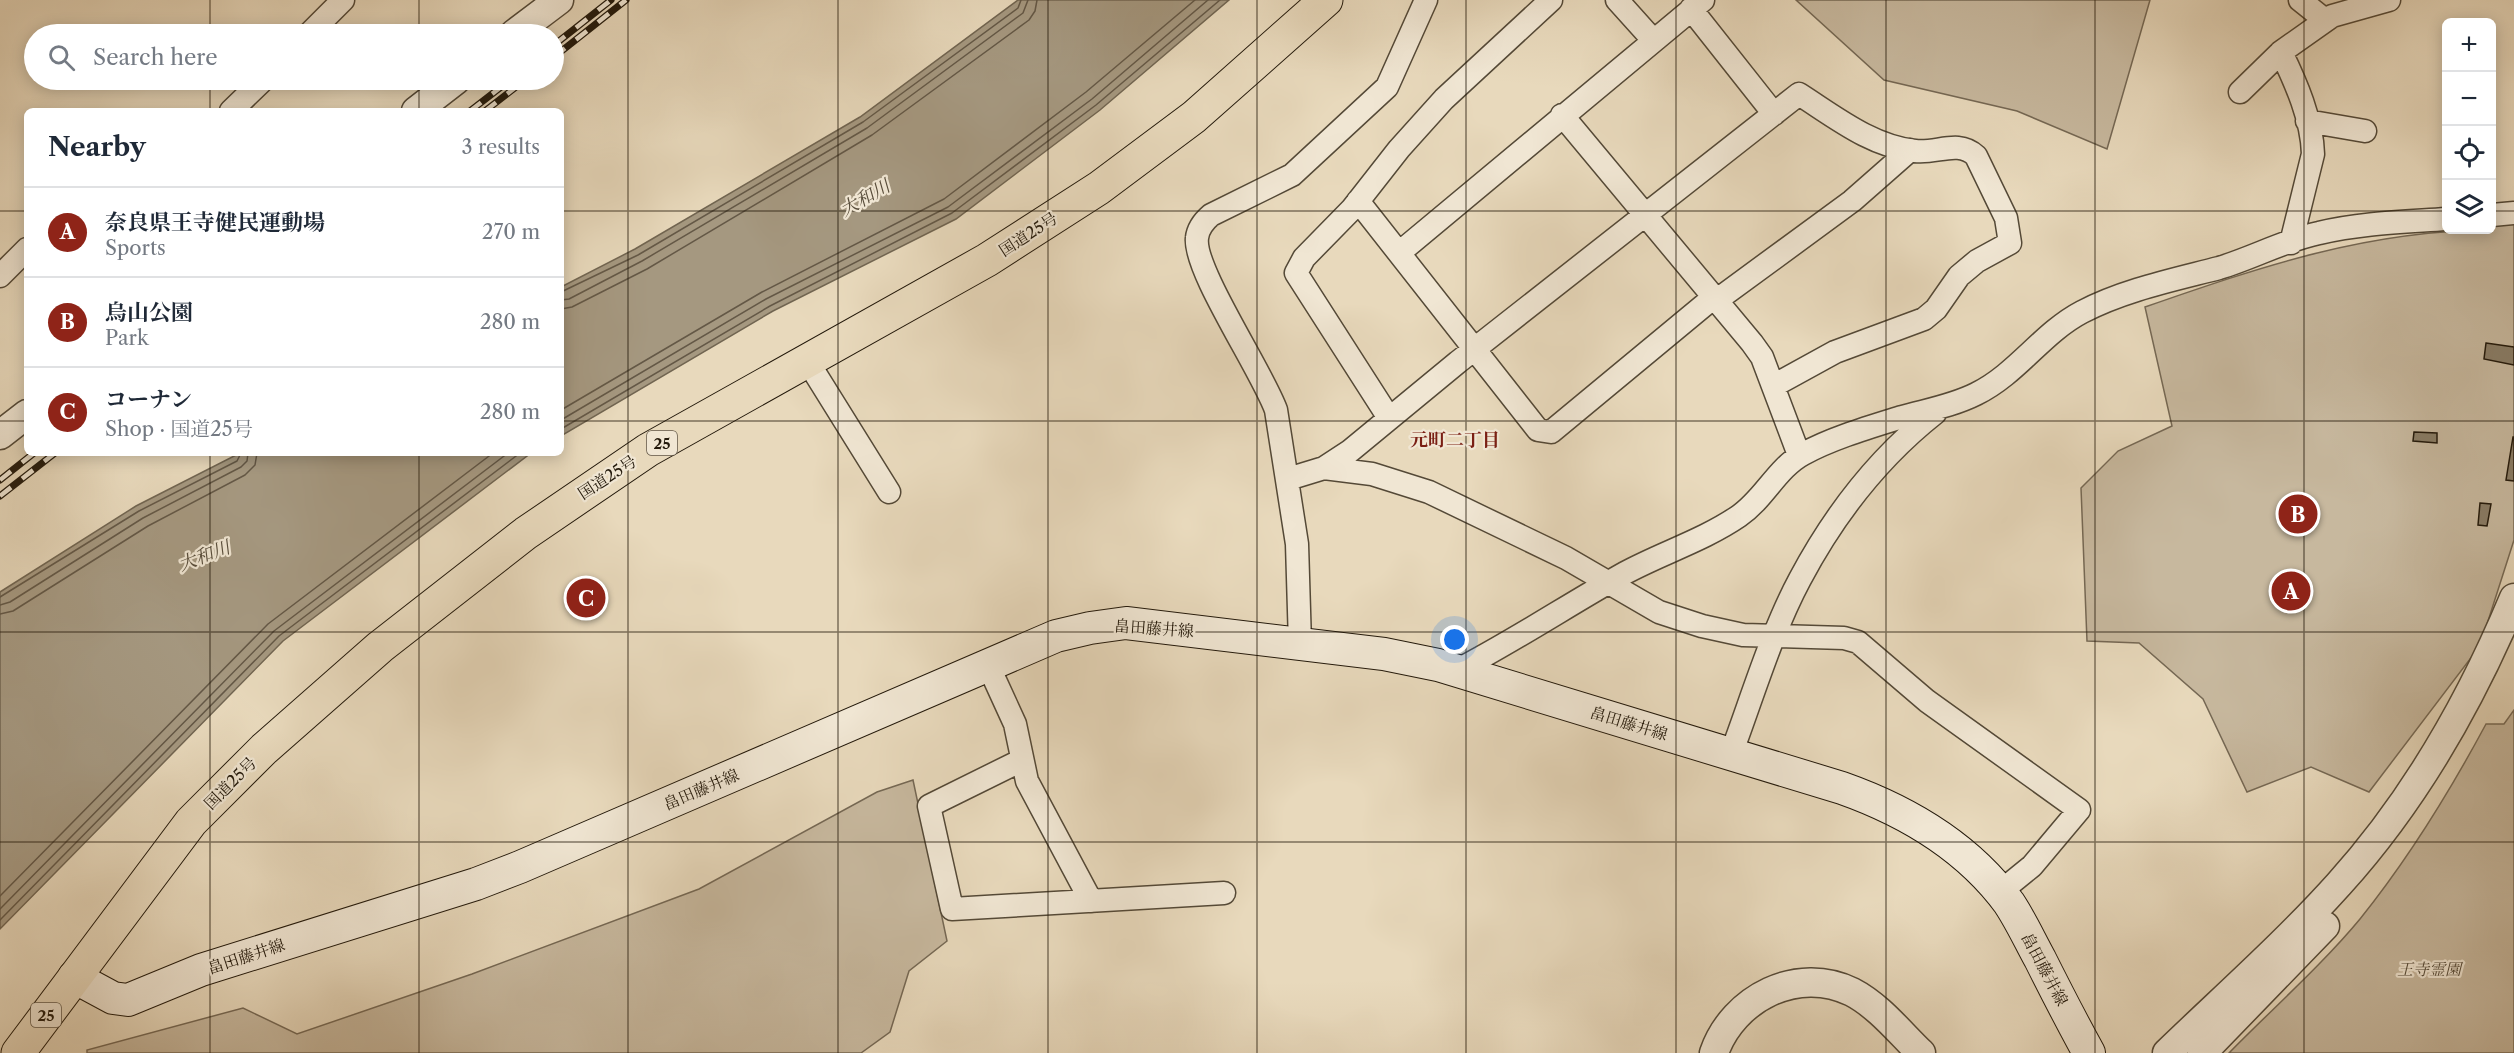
<!DOCTYPE html>
<meta charset="utf-8">
<style>
:root{--surface:#fff;--page:#f6f6f7;--text:#1f2937;--muted:#747a83;--line:#e0e1e3;--accent:#8f2418}
body{margin:0;font-family:"Libre Caslon Text","Noto Serif JP",serif;background:var(--page);color:var(--text)}
.controls{position:absolute;right:18px;top:18px;display:grid;overflow:hidden;border-radius:9px;box-shadow:0 3px 15px #0003}
.controls button{width:54px;height:54px;display:grid;place-items:center;padding:0;border:0;border-bottom:2px solid var(--line);background:var(--surface);color:var(--text);font:30px sans-serif}
.you{position:absolute;left:1455px;top:640px;width:21px;height:21px;margin:-15px;border:4px solid #fff;border-radius:50%;background:#1a73e8;box-shadow:0 0 0 9px #1a73e833}
.badge{display:grid;place-items:center;width:39px;height:39px;border-radius:50%;background:var(--accent);color:#fff;font-size:20px;font-weight:700}
.pin{position:absolute;translate:-50% -50%;border:3px solid #fff;box-shadow:0 2px 6px #0006}
.list{margin:0;padding:0;list-style:none}
h2{display:flex;justify-content:space-between;align-items:center;height:78px;margin:0;padding:0 24px;font-size:26px}
h2 small{font-size:20px;font-weight:400;color:var(--muted)}
.list li{display:grid;grid-template-columns:39px 1fr auto;gap:18px;align-items:center;box-sizing:border-box;height:90px;padding:0 24px;border-top:2px solid var(--line)}
.list b{display:block;font-size:22px;white-space:nowrap}
.list p{margin:0;font-size:20px;white-space:nowrap;color:var(--muted)}
.list em{font-size:20px;font-style:normal;color:var(--muted)}
.icon{flex:none;width:33px;height:33px;fill:none;stroke:currentColor;stroke-width:2;stroke-linecap:round;stroke-linejoin:round}
.map{position:relative;flex:none;width:2514px;height:1053px;overflow:hidden}
.search{position:absolute;background:var(--surface);box-shadow:0 3px 15px #0003;left:24px;top:24px;width:540px;height:66px;display:flex;align-items:center;gap:15px;box-sizing:border-box;padding:0 21px;border-radius:33px;color:var(--muted);font-size:22px}
.panel{position:absolute;background:var(--surface);box-shadow:0 3px 15px #0003;left:24px;top:108px;width:540px;height:348px;border-radius:9px}
.map>svg:first-child{display:block}
.green{fill:#c7b89e;stroke:#756854;stroke-width:1.5}
.water{fill:#a59880;stroke:#716551;stroke-width:1.5}
.lines{fill:none;stroke-linecap:round;stroke-linejoin:round}
.shore{stroke:#645846;stroke-width:1.5}
.building{fill:#897d67;stroke:#23190b;stroke-width:1.5}
.minor-casing{stroke:#544937;stroke-width:25}
.tertiary-casing{stroke:#544937;stroke-width:31}
.secondary-casing{stroke:#23190b;stroke-width:34}
.trunk-casing{stroke:#23190b;stroke-width:35}
.minor{stroke:#f0e6d3;stroke-width:22}
.tertiary{stroke:#f0e6d3;stroke-width:28}
.secondary{stroke:#f0e6d3;stroke-width:32}
.trunk{stroke:#e8d9bc;stroke-width:33}
.rail-casing{stroke:#23190b;stroke-width:7}
.rail{stroke:#f0e6d3;stroke-width:4.5;stroke-dasharray:14;stroke-linecap:butt}
.grid{fill:none;stroke:#23190b;stroke-width:1.5;stroke-opacity:0.55}
.labels{text-anchor:middle;dominant-baseline:central;stroke-width:4.5;stroke-linejoin:round;paint-order:stroke}
.shield{fill:#f0e6d3;stroke:#605647;stroke-width:1.5}
.shield-label{font-size:15px;font-weight:bold;fill:#23190b}
.street-label{font-size:16px;fill:#23190b;stroke:#f0e6d3}
.park-label{font-size:16px;font-style:italic;fill:#544937;stroke:#f0e6d3}
.water-label{font-size:18px;font-style:italic;fill:#574c3a;stroke:#f0e6d3}
.neighbourhood-label{font-size:18px;font-weight:bold;fill:#7a1f14;stroke:#f0e6d3}
</style>
<div class="map">
<svg width="2514" height="1053" viewBox="0 0 2514 1053">
<rect width="100%" height="100%" fill="#e8d9bc"/>
<filter id="stains"><feTurbulence type="fractalNoise" baseFrequency=".00333" numOctaves="4"/><feColorMatrix values="0 0 0 0 .2 0 0 0 0 .09 0 0 0 0 .02 0 0 0 .5 -.17"/></filter>
<radialGradient id="worn" r=".72"><stop offset=".6" stop-color="#630" stop-opacity="0"/><stop offset="1" stop-color="#630" stop-opacity=".3"/></radialGradient>
<path class="green" d="M 1796,0 L 2150,0 L 2107,149 L 2017,111 L 1884,80 Z
M 2514,223 L 2514,540 L 2480,646 L 2369,792 L 2311,767 L 2247,792 L 2203,699 L 2139,643 L 2087,641 L 2081,488 L 2118,451 L 2172,426 L 2145,307 C 2260,267 2368,230 2492,230 L 2492,226 Z
M 2514,710 L 2514,1053 L 2229,1053 C 2271,1010 2322,965 2360,919 C 2409,858 2449,793 2486,724 L 2504,724 Z
M 913,780 L 947,941 L 909,971 L 890,1032 L 861,1053 L 87,1053 L 87,1050 L 243,1008 L 297,1034 L 472,974 L 699,889 L 877,792 Z"/>
<path class="water" d="M 1018,0 L 1229,0 L 1100,110 L 956,219 L 773,311 L 561,436 L 561,287 L 635,249 L 860,117 Z
M 240,453 L 531,453 L 283,641 L 0,929 L 0,592 L 136,506 Z"/>
<g class="lines">
<path class="shore" d="M 561,292 L 638,255 L 863,122 L 1018,8 L 1021,0
M 561,300 L 569,299 L 642,261 L 867,128 L 1023,13 L 1028,0
M 561,309 L 572,307 L 647,269 L 872,135 L 1029,20 L 1035,11 L 1037,0
M 561,410 L 762,292 L 944,199 L 1086,92 L 1195,0
M 561,420 L 766,299 L 948,207 L 1092,99 L 1208,0
M 561,429 L 770,306 L 952,213 L 1096,105 L 1220,0
M 0,597 L 139,511 L 237,461 L 241,453
M 0,605 L 10,602 L 143,518 L 241,467 L 247,461 L 248,453
M 0,614 L 13,611 L 148,526 L 245,475 L 255,465 L 257,453
M 0,896 L 268,624 L 493,453
M 0,909 L 274,631 L 508,453
M 0,920 L 279,636 L 520,453"/>
</g>
<path class="building" d="M 2486,343 L 2514,347 L 2514,365 L 2484,359 Z
M 2414,432 L 2437,433 L 2437,443 L 2413,441 Z
M 2513,437 L 2514,437 L 2514,481 L 2506,480 Z
M 2480,503 L 2491,504 L 2487,526 L 2478,525 Z"/>
<g class="lines">
<defs>
<path id="minor" d="M 1617,0 L 1653,40
M 2300,0 L 2325,20
M 1691,9 L 1774,114
M 309,34 L 343,0
M 2281,52 C 2296,83 2312,119 2313,154 L 2291,243
M 2240,92 L 2281,52 L 2332,16 L 2389,0
M 231,111 L 263,80
M 1562,115 L 1752,343 L 1762,357 L 1799,455
M 2307,121 L 2365,131
M 1358,201 L 1538,430 L 1551,432 L 1714,297
M 2492,215 L 2514,213
M 1399,253 L 1703,0
M 0,276 L 27,249
M 1717,300 L 1852,201 L 1910,150
M 808,362 L 889,492
M 1389,418 L 1296,273 L 1304,258 L 1352,209 L 1399,149 L 1444,99 L 1551,0
M 1324,468 L 1372,474 L 1429,492 L 1566,558 L 1659,612 L 1702,626 L 1743,635 L 1844,638 L 1858,642 L 1927,701 L 2079,810 L 2032,866 L 2000,892
M 1288,479 L 1324,468 L 1350,451 L 1458,362 L 1799,94 C 1835,117 1871,146 1915,151 C 1937,154 1958,139 1976,156 L 2006,218 L 2010,243 L 1977,261 L 1959,276 L 1936,309 L 1924,319 L 1835,352 L 1773,386
M 1300,644 L 1297,544 L 1276,410 C 1262,371 1193,269 1197,238 C 1198,228 1204,221 1211,215 L 1292,175 L 1387,87 L 1426,0
M 988,665 L 1015,724 L 1027,781 L 1091,901
M 1456,671 C 1514,641 1568,605 1625,573 C 1662,553 1704,540 1739,516 C 1764,499 1777,468 1803,454 C 1832,438 1870,427 1902,417 C 1927,410 1952,406 1976,394 C 2017,374 2042,333 2082,312 C 2124,290 2173,280 2219,268 C 2253,258 2285,240 2319,233 C 2361,223 2404,222 2446,219
M 1731,754 C 1752,698 1772,631 1800,579 C 1834,515 1878,458 1935,413
M 1022,760 L 929,806 L 952,909 L 1224,893"/>
<path id="tertiary" d="M 514,34 L 559,0
M 416,111 L 456,80
M 0,435 L 27,414
M 1714,1053 C 1733,998 1798,965 1852,992 C 1879,1006 1900,1033 1921,1053
M 2167,1053 C 2225,997 2286,943 2339,884 C 2415,800 2471,701 2514,598
M 2202,1053 L 2325,926"/>
<path id="secondary" d="M 74,977 L 113,998 L 128,1000 L 201,970 L 476,884 L 520,867 L 1056,636 L 1090,628 L 1126,623 L 1384,654 L 1438,665 L 1842,788 C 1907,811 1967,846 2009,903 C 2021,921 2030,941 2040,959 C 2056,991 2072,1022 2089,1053"/>
<path id="trunk" d="M 18,1053 L 191,822 L 264,749 L 380,647 L 526,533 L 648,450 L 987,260 L 1099,188 L 1194,117 L 1326,0"/>
</defs>
<use href="#minor" class="minor-casing"/>
<use href="#tertiary" class="tertiary-casing"/>
<use href="#secondary" class="secondary-casing"/>
<use href="#trunk" class="trunk-casing"/>
<use href="#minor" class="minor"/>
<use href="#tertiary" class="tertiary"/>
<use href="#secondary" class="secondary"/>
<use href="#trunk" class="trunk"/>
<defs>
<path id="rail" d="M 554,45 L 611,0
M 554,57 L 626,0
M 470,111 L 510,80
M 485,111 L 525,80
M 0,480 L 34,453
M 0,496 L 55,453"/>
</defs>
<use href="#rail" class="rail-casing"/>
<use href="#rail" class="rail"/>
</g>
<path class="grid" d="M 210,0 L 210,34M 419,0 L 419,34M 628,0 L 628,1053M 838,0 L 838,1053M 1048,0 L 1048,1053M 1257,0 L 1257,1053M 1466,0 L 1466,1053M 1676,0 L 1676,1053M 1886,0 L 1886,1053M 2095,0 L 2095,1053M 2304,0 L 2304,1053M 210,80 L 210,111M 419,80 L 419,111M 0,211 L 27,211M 561,211 L 2446,211M 2492,211 L 2514,211M 0,421 L 27,421M 561,421 L 2514,421M 210,453 L 210,1053M 419,453 L 419,1053M 0,632 L 2514,632M 0,842 L 2514,842"/>
<g class="labels">
<g class="shield">
<rect x="647" y="431" width="30" height="24" rx="4.5"/>
<rect x="31" y="1003" width="30" height="24" rx="4.5"/>
</g>
<g class="shield-label">
<text x="662" y="443">25</text>
<text x="46" y="1015">25</text>
</g>
<g class="street-label">
<text transform="translate(1028 234) rotate(-33)">国道25号</text>
<text transform="translate(607 477) rotate(-33)">国道25号</text>
<text transform="translate(1154 628) rotate(4)">畠田藤井線</text>
<text transform="translate(1629 723) rotate(17)">畠田藤井線</text>
<text transform="translate(230 783) rotate(-45)">国道25号</text>
<text transform="translate(701 789) rotate(-23)">畠田藤井線</text>
<text transform="translate(246 956) rotate(-18)">畠田藤井線</text>
<text transform="translate(2045 969) rotate(62)">畠田藤井線</text>
</g>
<g class="park-label">
<text x="2429" y="969">王寺霊園</text>
</g>
<g class="water-label">
<text transform="translate(865 198) rotate(-30)">大和川</text>
<text transform="translate(204 556) rotate(-21)">大和川</text>
</g>
<g class="neighbourhood-label">
<text x="1455" y="440">元町二丁目</text>
</g>
</g>
<rect width="100%" height="100%" filter="url(#stains)"/>
<rect width="100%" height="100%" fill="url(#worn)"/>
</svg>
<div class="controls">
<button>+</button>
<button>−</button>
<button><svg class="icon" aria-label="locate" viewBox="0 0 24 24"><circle cx="12" cy="12" r="6"/><path d="M12 2v4M12 18v4M2 12h4M18 12h4"/></svg></button>
<button><svg class="icon" aria-label="layers" viewBox="0 0 24 24"><path d="M12 4l9 5-9 5-9-5zM3 14l9 5 9-5"/></svg></button>
</div>
<div class="you"></div>
<div class="pin badge" style="left:2291px;top:591px">A</div>
<div class="pin badge" style="left:2298px;top:514px">B</div>
<div class="pin badge" style="left:586px;top:598px">C</div>
<div class="search"><svg class="icon" aria-label="search" viewBox="0 0 24 24"><circle cx="10" cy="10" r="6"/><path d="M15 15l6 6"/></svg>Search here</div>
<section class="panel">
<h2>Nearby<small>3 results</small></h2>
<ul class="list">
<li><span class="badge">A</span><div><b>奈良県王寺健民運動場</b><p>Sports</p></div><em>270 m</em></li>
<li><span class="badge">B</span><div><b>烏山公園</b><p>Park</p></div><em>280 m</em></li>
<li><span class="badge">C</span><div><b>コーナン</b><p>Shop · 国道25号</p></div><em>280 m</em></li>
</ul>
</section>
</div>
